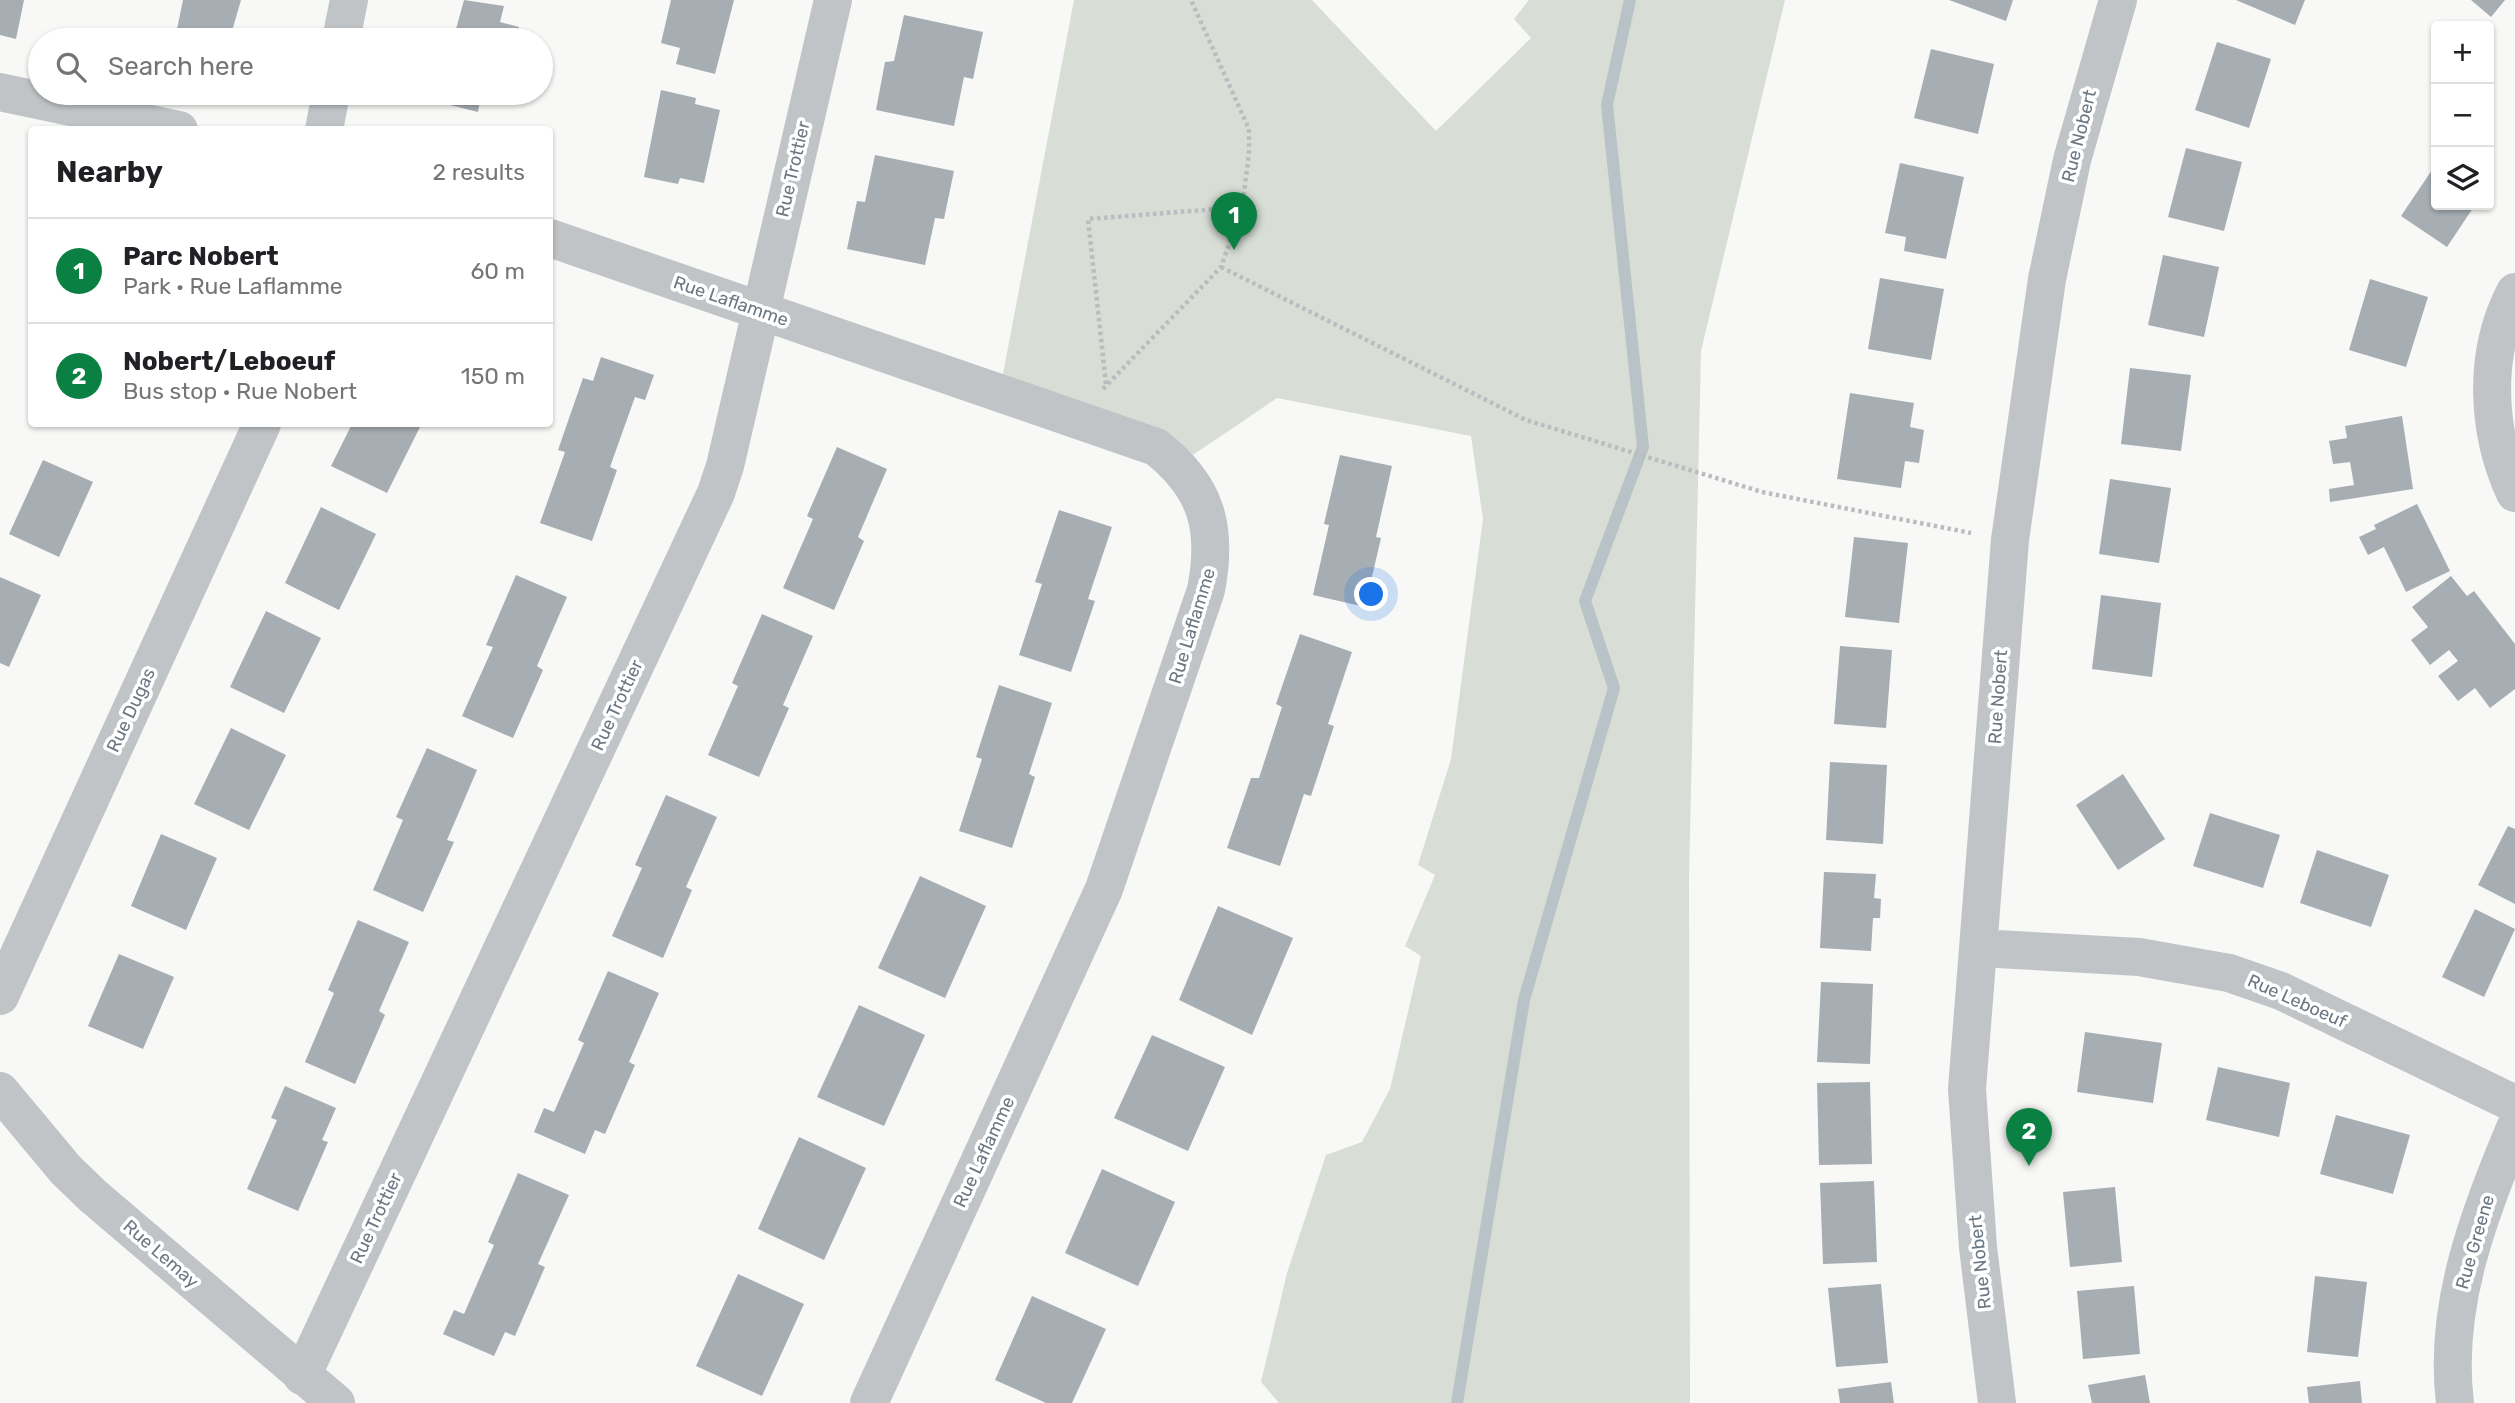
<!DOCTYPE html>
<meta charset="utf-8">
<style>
:root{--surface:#fff;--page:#f2f2f2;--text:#202124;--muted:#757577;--line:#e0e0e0;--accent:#0b8043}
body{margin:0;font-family:Rubik,sans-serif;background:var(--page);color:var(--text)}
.controls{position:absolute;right:21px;top:21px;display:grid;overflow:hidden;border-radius:7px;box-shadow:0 2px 5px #0004}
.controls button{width:63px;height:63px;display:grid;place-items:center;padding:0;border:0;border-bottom:2px solid var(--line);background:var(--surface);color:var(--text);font:35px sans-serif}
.you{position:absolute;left:1372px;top:595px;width:24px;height:24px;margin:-18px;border:5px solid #fff;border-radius:50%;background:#1a73e8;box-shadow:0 0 0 10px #1a73e833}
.badge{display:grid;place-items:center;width:46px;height:46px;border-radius:50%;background:var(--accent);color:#fff;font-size:23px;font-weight:700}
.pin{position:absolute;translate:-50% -58px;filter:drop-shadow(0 2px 4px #0008)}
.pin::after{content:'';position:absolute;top:37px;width:24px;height:21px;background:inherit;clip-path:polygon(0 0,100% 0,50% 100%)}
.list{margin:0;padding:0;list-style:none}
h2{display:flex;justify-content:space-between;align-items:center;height:91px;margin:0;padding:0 28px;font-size:30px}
h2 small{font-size:23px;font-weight:400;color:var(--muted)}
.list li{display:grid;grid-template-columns:46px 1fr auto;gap:21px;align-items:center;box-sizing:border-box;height:105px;padding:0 28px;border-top:2px solid var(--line)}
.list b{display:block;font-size:26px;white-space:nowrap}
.list p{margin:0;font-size:23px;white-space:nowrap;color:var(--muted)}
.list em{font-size:23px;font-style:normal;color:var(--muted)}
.icon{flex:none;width:38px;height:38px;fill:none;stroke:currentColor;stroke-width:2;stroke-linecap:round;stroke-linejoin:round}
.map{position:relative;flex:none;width:2515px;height:1403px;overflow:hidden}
.search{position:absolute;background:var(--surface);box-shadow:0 2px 5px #0004;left:28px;top:28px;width:525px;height:77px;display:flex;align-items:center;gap:18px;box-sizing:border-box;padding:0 24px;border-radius:38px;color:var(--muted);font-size:26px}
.panel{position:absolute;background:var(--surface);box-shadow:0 2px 5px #0004;left:28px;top:126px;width:525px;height:301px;border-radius:7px}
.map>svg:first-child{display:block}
.green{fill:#d8ddd6}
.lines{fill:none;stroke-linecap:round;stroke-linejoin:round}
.stream{stroke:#b9c2c7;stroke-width:12}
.building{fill:#a6adb3}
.path{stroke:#babdbf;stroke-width:4.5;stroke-dasharray:3.5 3.5;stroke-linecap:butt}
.minor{stroke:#c0c4c7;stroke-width:38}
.labels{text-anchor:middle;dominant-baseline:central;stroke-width:7;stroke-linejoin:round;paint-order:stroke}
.street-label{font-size:18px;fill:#6b7884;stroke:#fff}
</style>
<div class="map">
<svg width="2515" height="1403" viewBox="0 0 2515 1403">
<rect width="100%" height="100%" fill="#f8f8f6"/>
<path class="green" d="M 1074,0 L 1312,0 L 1436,131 L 1531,38 L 1514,19 L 1529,0 L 1785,0 L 1701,351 L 1689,876 L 1690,1403 L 1279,1403 L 1261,1382 L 1287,1273 L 1326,1155 L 1362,1142 L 1390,1089 L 1421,956 L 1405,946 L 1435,875 L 1418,865 L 1451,759 L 1483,519 L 1471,436 L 1277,398 L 1178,465 L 999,395 Z"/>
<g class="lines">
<path class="stream" d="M 1457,1403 L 1524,1000 L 1614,688 L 1585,601 L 1643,447 L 1607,105 L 1630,0"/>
</g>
<path class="building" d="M 0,0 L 24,0 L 16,39 L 0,35 Z
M 183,0 L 241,0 L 230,38 L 204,33 L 203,40 L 176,34 Z
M 464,0 L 504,6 L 500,22 L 519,27 L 516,40 L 453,40 Z
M 671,0 L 734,0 L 715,74 L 676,64 L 680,48 L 661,43 Z
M 1949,0 L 2013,0 L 2006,21 Z
M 2236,0 L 2305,0 L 2295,25 Z
M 2471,0 L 2505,0 L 2491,17 Z
M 904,15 L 983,32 L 973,79 L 964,77 L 954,126 L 876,110 L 885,62 L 894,61 Z
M 2217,42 L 2271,59 L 2249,128 L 2195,110 Z
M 1931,49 L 1994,64 L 1978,134 L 1914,118 Z
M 661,90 L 696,98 L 695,104 L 720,110 L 704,183 L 680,178 L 678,184 L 644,177 Z
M 440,93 L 502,93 L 501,100 L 481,95 L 478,112 L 438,102 Z
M 2186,148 L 2242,162 L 2224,231 L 2168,217 Z
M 875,155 L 954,171 L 944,219 L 935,218 L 925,265 L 847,249 L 857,201 L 865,202 Z
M 1900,163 L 1964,177 L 1946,259 L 1904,251 L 1906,237 L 1885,233 Z
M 2436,164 L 2436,205 L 2475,205 L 2447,247 L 2401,216 Z
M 2163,255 L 2219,267 L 2204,337 L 2148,325 Z
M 1880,278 L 1944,289 L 1931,360 L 1868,349 Z
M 2370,279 L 2428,297 L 2406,367 L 2349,350 Z
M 601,357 L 654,375 L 645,400 L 635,397 L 610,467 L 617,470 L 592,541 L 540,523 L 565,452 L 558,450 L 583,378 L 593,381 Z
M 2130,368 L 2191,375 L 2181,451 L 2121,444 Z
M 1850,393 L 1914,403 L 1910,427 L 1924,430 L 1919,463 L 1905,461 L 1901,488 L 1837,479 Z
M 2402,416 L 2413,489 L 2330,502 L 2329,489 L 2354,485 L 2350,462 L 2333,464 L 2329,441 L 2347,438 L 2345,426 Z
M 352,424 L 421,425 L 387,493 L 331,466 Z
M 837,447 L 887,469 L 858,537 L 864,541 L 834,610 L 783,588 L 813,519 L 807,516 Z
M 1340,455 L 1392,466 L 1376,537 L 1381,538 L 1365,607 L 1313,595 L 1329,525 L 1324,524 Z
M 43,460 L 93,482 L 59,557 L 9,534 Z
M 2110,479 L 2171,488 L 2159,563 L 2099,554 Z
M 2417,504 L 2450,571 L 2406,592 L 2384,547 L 2368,555 L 2359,537 L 2376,529 L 2374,525 Z
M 321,507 L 376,534 L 339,610 L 285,583 Z
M 1059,510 L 1112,527 L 1088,599 L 1095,601 L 1071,672 L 1019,655 L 1042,584 L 1035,582 Z
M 1854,537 L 1908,543 L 1899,623 L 1845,617 Z
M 516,575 L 567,597 L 537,666 L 543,670 L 513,738 L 462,716 L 493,647 L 486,645 Z
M 2451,576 L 2467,596 L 2474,591 L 2515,644 L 2515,689 L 2490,708 L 2475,688 L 2458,701 L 2438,676 L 2458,661 L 2449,650 L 2430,665 L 2411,640 L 2428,627 L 2412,607 Z
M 0,577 L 41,595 L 9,667 L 0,663 Z
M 2101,595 L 2161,603 L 2152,677 L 2092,669 Z
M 266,611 L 321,638 L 284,713 L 230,687 Z
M 762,614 L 813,636 L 783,705 L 789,708 L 759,777 L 708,755 L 738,686 L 732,683 Z
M 1300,634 L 1352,652 L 1328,724 L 1334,726 L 1311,796 L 1304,794 L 1280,866 L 1227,848 L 1251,778 L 1259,778 L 1282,707 L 1276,704 Z
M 1840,646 L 1892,650 L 1886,728 L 1834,724 Z
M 999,685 L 1052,703 L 1029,774 L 1035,777 L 1012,848 L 959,831 L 982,759 L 976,757 Z
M 231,728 L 286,755 L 249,830 L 194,804 Z
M 427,748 L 477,770 L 447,840 L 454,842 L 423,912 L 373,890 L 403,820 L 396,817 Z
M 1830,762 L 1887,765 L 1883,844 L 1826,840 Z
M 2123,774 L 2165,839 L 2118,870 L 2076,805 Z
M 666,795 L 717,817 L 686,887 L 692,890 L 663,958 L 612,936 L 642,868 L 635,865 Z
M 2210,813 L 2280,835 L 2263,888 L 2193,866 Z
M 2508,826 L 2515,829 L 2515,904 L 2478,885 Z
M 161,834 L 217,858 L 186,930 L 131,906 Z
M 2317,850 L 2389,875 L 2371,927 L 2300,903 Z
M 1824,872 L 1876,874 L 1874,898 L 1881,899 L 1880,918 L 1873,918 L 1871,951 L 1820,948 Z
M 920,876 L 986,906 L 945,998 L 878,968 Z
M 1218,906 L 1293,938 L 1252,1035 L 1179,1000 Z
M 2475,909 L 2515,929 L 2484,997 L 2442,977 Z
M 358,920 L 409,942 L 379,1011 L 385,1015 L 355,1084 L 305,1062 L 334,993 L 328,990 Z
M 119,954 L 174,977 L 143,1049 L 88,1026 Z
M 608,971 L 659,993 L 629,1062 L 635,1065 L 605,1134 L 595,1130 L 585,1154 L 534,1132 L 544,1108 L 554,1112 L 584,1043 L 578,1040 Z
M 1821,982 L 1873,984 L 1870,1064 L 1817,1062 Z
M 859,1005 L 925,1035 L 884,1126 L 817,1097 Z
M 2085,1032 L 2162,1043 L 2153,1103 L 2077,1092 Z
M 1152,1035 L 1225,1067 L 1188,1151 L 1114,1118 Z
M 2218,1067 L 2290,1083 L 2279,1137 L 2206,1120 Z
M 1870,1082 L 1872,1164 L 1819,1165 L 1817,1083 Z
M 285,1086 L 336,1108 L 322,1140 L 328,1142 L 298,1211 L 247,1189 L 277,1120 L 271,1118 Z
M 2336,1115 L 2410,1135 L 2393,1194 L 2320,1174 Z
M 799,1137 L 866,1168 L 824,1260 L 758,1229 Z
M 1102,1169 L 1175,1202 L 1138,1286 L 1065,1253 Z
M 518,1173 L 569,1195 L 538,1264 L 545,1267 L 515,1336 L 505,1332 L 494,1356 L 443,1334 L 454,1310 L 464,1314 L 494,1245 L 488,1242 Z
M 1874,1181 L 1877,1262 L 1823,1264 L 1820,1183 Z
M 2115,1187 L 2122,1262 L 2070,1267 L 2063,1192 Z
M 738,1274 L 804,1304 L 762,1396 L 696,1366 Z
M 2315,1276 L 2367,1282 L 2358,1357 L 2307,1352 Z
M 1881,1284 L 1888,1363 L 1836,1367 L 1828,1288 Z
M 2134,1286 L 2140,1354 L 2083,1359 L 2077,1291 Z
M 1032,1296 L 1106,1329 L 1072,1403 L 1046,1403 L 995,1380 Z
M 2145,1375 L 2150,1403 L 2092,1403 L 2088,1385 Z
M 2360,1381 L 2362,1403 L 2309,1403 L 2307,1387 Z
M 1891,1382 L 1894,1403 L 1840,1403 L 1838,1389 Z"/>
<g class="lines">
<path class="path" d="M 1221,267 L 1526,420 L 1762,492 L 1971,533
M 1106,384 L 1088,219 L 1242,207
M 1103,389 L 1221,267 L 1242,207 L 1249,154 L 1249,129 L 1191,0"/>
<path class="minor" d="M 341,40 L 349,0
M 0,92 L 179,130
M 324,130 L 331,93
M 550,238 L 1156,447 C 1207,487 1218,528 1206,590 L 1104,889 L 869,1403
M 2515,292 C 2483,353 2486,430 2515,493
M 1979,948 L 2139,957 L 2229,973 L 2281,991 L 2515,1104
M 0,996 L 262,424
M 0,1091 L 66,1170 L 93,1196 L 336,1403
M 302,1376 L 716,493 L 725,466 L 833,0
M 1997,1403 L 1978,1247 L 1967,1089 L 2010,540 L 2047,279 L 2072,160 L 2118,0
M 2455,1403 C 2443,1306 2479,1215 2515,1128"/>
</g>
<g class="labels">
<g class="street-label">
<text transform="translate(2079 136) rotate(-76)">Rue Nobert</text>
<text transform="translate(793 169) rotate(-77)">Rue Trottier</text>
<text transform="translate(731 301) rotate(19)">Rue Laflamme</text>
<text transform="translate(1192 626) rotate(-73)">Rue Laflamme</text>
<text transform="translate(1998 697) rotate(-86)">Rue Nobert</text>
<text transform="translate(617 705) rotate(-65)">Rue Trottier</text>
<text transform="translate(131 710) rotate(-65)">Rue Dugas</text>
<text transform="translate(2297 1001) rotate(24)">Rue Leboeuf</text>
<text transform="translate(984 1152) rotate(-65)">Rue Laflamme</text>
<text transform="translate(376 1218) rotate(-65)">Rue Trottier</text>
<text transform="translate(2475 1242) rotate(-74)">Rue Greene</text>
<text transform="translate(161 1254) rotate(41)">Rue Lemay</text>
<text transform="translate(1980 1262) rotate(-96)">Rue Nobert</text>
</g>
</g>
</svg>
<div class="controls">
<button>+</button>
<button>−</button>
<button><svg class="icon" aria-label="layers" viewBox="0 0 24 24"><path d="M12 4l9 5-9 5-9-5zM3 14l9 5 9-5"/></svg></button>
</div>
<div class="you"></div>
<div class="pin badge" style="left:1234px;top:250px">1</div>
<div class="pin badge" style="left:2029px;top:1166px">2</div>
<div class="search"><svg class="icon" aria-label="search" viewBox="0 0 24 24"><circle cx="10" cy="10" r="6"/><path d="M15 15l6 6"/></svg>Search here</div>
<section class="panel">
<h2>Nearby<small>2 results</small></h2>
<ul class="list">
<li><span class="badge">1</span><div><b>Parc Nobert</b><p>Park · Rue Laflamme</p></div><em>60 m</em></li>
<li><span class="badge">2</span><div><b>Nobert/Leboeuf</b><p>Bus stop · Rue Nobert</p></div><em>150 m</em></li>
</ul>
</section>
</div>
